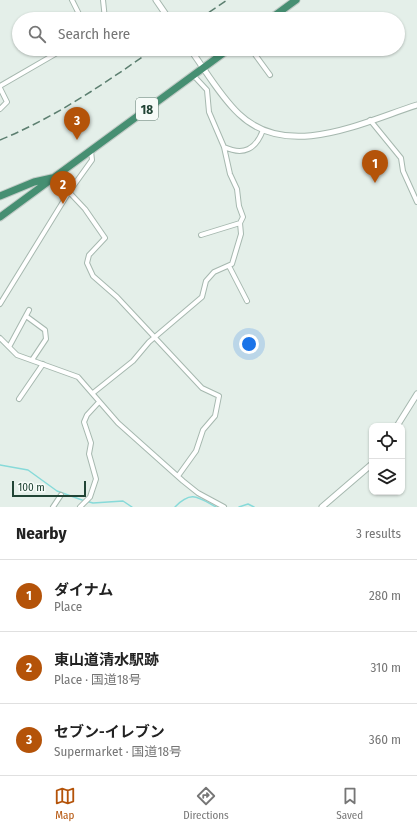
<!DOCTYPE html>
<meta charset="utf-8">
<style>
:root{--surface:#fff;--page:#f6f6f6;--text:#222;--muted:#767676;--line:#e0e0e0;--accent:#b45309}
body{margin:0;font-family:"Fira Sans Condensed","Noto Sans JP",sans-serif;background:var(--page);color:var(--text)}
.controls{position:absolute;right:12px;bottom:12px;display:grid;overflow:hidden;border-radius:8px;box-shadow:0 1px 3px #0004}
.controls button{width:36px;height:36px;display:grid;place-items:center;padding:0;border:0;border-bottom:1px solid var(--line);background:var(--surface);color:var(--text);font:20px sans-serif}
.scale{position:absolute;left:12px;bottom:10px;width:74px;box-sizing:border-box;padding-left:4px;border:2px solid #214435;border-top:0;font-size:11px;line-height:14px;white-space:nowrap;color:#214435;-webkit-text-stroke:3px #f6fbf8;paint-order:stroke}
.you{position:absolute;left:249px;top:344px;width:14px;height:14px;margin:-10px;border:3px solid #fff;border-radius:50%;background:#1a73e8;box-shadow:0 0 0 6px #1a73e833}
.badge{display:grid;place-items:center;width:26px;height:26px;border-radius:50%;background:var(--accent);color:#fff;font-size:13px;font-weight:700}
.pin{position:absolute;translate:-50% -33px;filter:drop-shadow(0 1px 2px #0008)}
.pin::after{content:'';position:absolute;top:21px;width:14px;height:12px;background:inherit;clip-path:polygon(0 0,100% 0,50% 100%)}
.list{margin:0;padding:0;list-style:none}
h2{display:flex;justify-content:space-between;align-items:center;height:52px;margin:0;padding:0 16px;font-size:17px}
h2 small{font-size:13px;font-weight:400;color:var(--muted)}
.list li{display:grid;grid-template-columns:26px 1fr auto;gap:12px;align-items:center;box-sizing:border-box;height:72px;padding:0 16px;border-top:1px solid var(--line)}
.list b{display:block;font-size:15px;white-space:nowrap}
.list p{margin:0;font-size:13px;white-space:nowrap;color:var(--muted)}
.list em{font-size:13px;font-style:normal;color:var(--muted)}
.icon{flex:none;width:22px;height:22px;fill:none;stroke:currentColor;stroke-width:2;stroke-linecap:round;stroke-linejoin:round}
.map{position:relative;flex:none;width:417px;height:507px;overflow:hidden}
.search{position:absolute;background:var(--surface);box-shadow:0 1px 3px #0004;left:12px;right:12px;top:12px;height:44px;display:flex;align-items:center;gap:10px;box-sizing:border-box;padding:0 14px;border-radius:22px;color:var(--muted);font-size:15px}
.sheet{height:268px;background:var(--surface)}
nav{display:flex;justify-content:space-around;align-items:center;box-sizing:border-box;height:56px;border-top:1px solid var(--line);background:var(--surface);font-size:11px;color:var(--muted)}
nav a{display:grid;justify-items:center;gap:2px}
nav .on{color:var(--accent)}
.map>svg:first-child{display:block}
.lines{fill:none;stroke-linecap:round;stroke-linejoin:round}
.stream{stroke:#87dad9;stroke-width:1.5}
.minor-casing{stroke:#a6b8af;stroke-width:6}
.tertiary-casing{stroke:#a6b8af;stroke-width:7}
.trunk-casing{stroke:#c1cbc6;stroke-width:9}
.minor{stroke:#fff;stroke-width:4}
.tertiary{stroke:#fff;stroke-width:5}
.trunk{stroke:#468f72;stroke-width:7}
.rail{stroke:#5c7f70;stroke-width:1.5;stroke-dasharray:8 4;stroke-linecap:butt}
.labels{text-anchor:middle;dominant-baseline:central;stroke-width:3;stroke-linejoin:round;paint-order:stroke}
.shield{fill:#f6fbf8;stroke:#617b70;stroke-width:1}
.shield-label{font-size:13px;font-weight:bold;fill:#214435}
</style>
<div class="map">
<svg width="417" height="507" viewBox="0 0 417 507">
<rect width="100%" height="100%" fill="#e4efe9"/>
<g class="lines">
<path class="stream" d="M 0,465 L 28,470 L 57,491 L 82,500 L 93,503 L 123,501 L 132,507
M 175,507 C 191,490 198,497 216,507
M 239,507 L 248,504 L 254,507"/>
<defs>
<path id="minor" d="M 72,0 L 80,16 L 74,19
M 103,0 L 105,19
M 251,49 L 270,75
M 0,86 L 57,53
M 0,88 L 7,102 L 0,109
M 370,120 L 401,158 L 403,171 L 417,202
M 224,147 C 244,156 256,149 263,130
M 69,192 L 85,209 L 105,238 L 89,255 L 87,263 L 93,276 L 117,297 L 202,388 L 219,396 L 215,416 L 203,430 L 196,451 L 178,476
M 201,235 L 240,223
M 229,266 L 247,301
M 0,304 L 69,192 L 92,160 L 91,151
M 26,316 L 45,330 L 46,339 L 32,360
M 0,338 L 17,355 L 78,377 L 118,423 L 183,481 L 198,493 L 224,507
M 9,347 L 29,310
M 93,393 L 133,361 L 149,342 L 202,297 L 206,281 L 214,272 L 232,264 L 241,234 L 240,223 L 243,217 L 239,206 L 237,189 L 230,174 L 224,147 L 209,112 L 207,90 L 193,75
M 19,399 L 43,364
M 53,507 L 61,495
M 80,507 L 90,497 L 96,479 L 89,454 L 91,443 L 84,422 L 87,415 L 99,402"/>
<path id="tertiary" d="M 156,0 L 169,19
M 190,49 C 206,71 220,96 239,114 C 288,161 363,122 417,105
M 397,426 L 417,394
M 322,507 L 372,464"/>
<path id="trunk" d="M 270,19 L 296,0
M 0,196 L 34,182 L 52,178
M 0,217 L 229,49"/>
</defs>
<use href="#minor" class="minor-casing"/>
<use href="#tertiary" class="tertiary-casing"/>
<use href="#trunk" class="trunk-casing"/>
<use href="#minor" class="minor"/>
<use href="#tertiary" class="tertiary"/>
<use href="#trunk" class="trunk"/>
<path class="rail" d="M 199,19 L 227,0
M 0,140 C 56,117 105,83 154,49"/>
</g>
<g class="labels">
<rect class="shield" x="136" y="98" width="22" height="22" rx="3"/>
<g class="shield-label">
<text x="147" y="109">18</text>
</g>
</g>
</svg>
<div class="controls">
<button><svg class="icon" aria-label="locate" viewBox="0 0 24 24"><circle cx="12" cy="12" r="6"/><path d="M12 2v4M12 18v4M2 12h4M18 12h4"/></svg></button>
<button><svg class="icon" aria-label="layers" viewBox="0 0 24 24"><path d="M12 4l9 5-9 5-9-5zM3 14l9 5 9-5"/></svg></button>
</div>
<div class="scale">100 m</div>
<div class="you"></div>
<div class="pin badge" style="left:375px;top:183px">1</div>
<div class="pin badge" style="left:63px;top:204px">2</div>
<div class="pin badge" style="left:77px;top:140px">3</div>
<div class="search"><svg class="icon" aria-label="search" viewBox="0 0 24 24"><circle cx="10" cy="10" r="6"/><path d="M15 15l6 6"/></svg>Search here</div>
</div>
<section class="sheet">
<h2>Nearby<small>3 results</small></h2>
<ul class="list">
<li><span class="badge">1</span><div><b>ダイナム</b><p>Place</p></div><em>280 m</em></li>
<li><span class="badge">2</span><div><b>東山道清水駅跡</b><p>Place · 国道18号</p></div><em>310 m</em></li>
<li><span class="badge">3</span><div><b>セブン-イレブン</b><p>Supermarket · 国道18号</p></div><em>360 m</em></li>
</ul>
</section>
<nav>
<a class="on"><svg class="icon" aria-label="map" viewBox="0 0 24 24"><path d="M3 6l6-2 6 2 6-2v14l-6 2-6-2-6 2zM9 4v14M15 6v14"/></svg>Map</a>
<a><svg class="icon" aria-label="directions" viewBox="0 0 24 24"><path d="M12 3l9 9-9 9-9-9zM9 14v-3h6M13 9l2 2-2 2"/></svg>Directions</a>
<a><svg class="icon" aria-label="saved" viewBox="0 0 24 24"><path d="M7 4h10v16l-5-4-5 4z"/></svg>Saved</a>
</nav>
